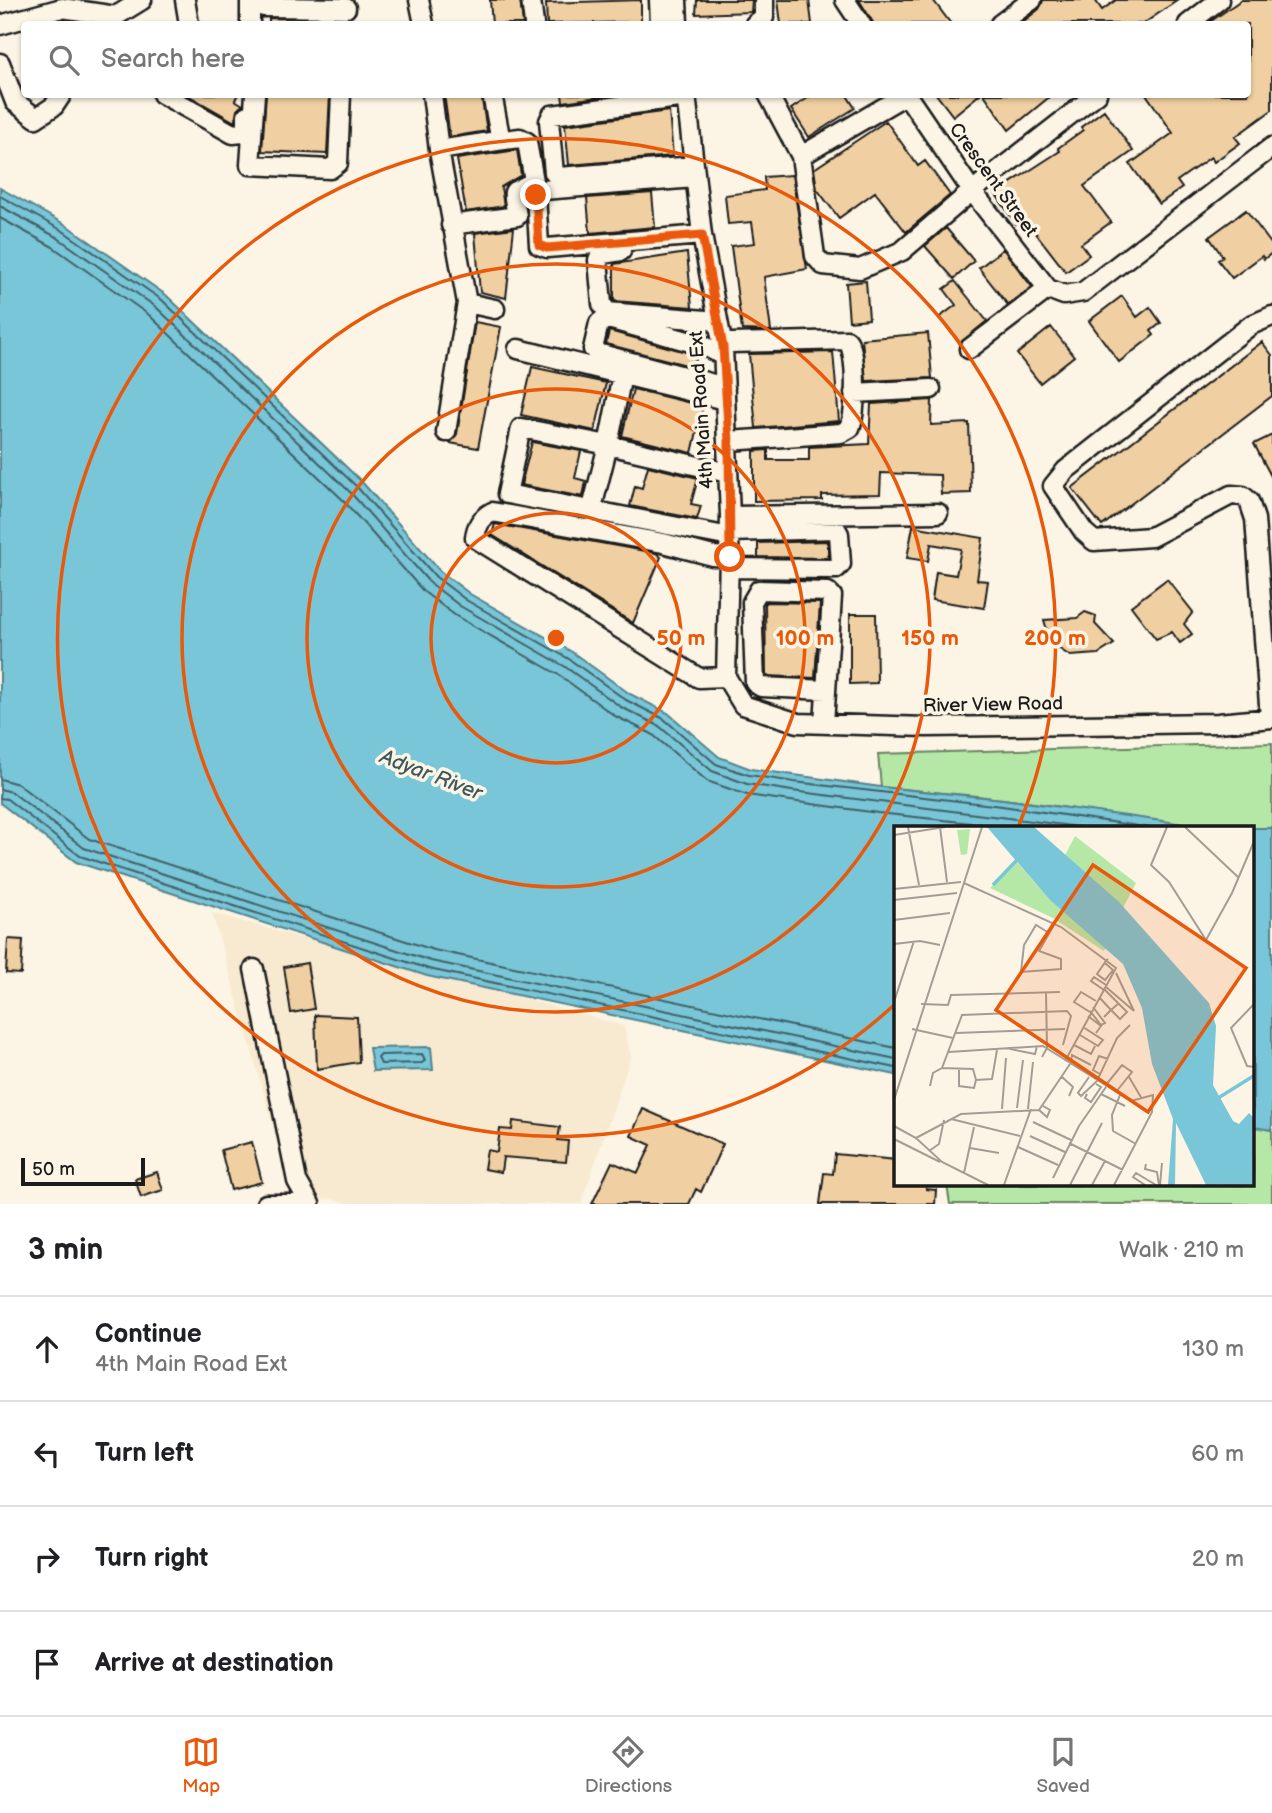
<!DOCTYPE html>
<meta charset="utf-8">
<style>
:root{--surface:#fff;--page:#f2f2f2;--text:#202124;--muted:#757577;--line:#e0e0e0;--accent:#ea580c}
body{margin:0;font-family:"Balsamiq Sans",sans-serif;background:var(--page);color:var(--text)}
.scale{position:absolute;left:21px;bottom:18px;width:124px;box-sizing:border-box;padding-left:7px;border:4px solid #1c1c1c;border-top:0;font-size:19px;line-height:24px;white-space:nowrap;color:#1c1c1c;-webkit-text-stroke:5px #fcf5e5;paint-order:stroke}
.stop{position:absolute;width:21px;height:21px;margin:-16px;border:5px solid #ea580c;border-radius:50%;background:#fff}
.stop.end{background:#ea580c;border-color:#fff;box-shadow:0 2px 7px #0008}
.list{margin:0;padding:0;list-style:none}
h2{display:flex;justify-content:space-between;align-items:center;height:91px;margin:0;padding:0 28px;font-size:30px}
h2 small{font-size:23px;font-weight:400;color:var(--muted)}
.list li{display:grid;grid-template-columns:46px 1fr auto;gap:21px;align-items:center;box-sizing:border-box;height:105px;padding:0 28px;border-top:2px solid var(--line)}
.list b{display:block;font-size:26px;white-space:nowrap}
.list p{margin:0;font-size:23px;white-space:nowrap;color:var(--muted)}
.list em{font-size:23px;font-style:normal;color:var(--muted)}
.icon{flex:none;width:38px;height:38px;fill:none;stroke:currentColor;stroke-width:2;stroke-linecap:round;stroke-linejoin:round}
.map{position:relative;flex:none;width:1272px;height:1204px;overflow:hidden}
.search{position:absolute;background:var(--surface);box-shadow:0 2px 5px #0004;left:21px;right:21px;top:21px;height:77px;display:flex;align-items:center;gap:18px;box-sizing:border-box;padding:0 24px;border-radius:7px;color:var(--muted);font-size:26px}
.sheet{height:511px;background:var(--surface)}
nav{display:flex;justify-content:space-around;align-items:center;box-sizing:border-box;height:98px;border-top:2px solid var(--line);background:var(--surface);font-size:19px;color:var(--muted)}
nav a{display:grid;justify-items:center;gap:4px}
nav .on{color:var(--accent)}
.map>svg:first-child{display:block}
.built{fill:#f8ead1}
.green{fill:#b5e7a7;stroke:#688262;stroke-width:2}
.water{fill:#78c6d7;stroke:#53828c;stroke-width:2}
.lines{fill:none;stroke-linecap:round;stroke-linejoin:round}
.shore{stroke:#416067;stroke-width:2}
.building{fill:#f0d0a2;stroke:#1c1c1c;stroke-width:2}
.minor-casing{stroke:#1c1c1c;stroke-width:23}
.minor{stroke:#fcf5e5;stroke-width:18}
.route{stroke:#ea580c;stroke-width:9}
.ring{fill:none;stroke:#e8590c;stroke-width:3.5}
.labels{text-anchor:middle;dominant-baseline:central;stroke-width:7;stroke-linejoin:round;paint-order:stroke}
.street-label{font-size:19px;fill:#1c1c1c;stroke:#fcf5e5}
.water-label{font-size:21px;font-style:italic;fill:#3c585d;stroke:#fcf5e5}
.inset-river{fill:none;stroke:#78c6d7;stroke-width:3.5}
.inset-road{fill:none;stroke:#a29e95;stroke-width:2}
.view{fill:#e8590c;fill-opacity:0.15;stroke:#e8590c;stroke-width:3.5}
.inset-edge{fill:none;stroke:#1c1c1c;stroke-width:3.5}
.centre{fill:#e8590c;stroke:#fcf5e5;stroke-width:3.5}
.ring-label{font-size:21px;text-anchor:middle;font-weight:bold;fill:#e8590c;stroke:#fcf5e5;stroke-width:7;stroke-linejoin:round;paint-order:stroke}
</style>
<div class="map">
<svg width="1272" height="1204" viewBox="0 0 1272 1204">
<rect width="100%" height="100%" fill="#fcf5e5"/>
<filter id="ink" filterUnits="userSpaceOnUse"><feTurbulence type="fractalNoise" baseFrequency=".0143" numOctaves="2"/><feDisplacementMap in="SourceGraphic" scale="14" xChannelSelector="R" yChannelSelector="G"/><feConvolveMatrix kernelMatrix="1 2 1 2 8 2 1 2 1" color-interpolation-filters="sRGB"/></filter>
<g filter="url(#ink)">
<path class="built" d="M 212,913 L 624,1026 L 631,1057 L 581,1204 L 350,1204 L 332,1199 L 295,1202 Z"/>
<path class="green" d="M 1272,743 L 1272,828 C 1182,830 1093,810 1003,799 C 963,794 922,791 881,787 L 878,754 Z
M 1253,1114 L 1272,1116 L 1272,1204 L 950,1204 L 947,1185 L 1253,1185 Z"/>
<path class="water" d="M 0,188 L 66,225 L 166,295 L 362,482 L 440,571 L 470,594 L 572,652 L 630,694 L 668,713 L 719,757 L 751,769 L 881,787 L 1003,799 L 1199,826 L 1239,828 L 896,828 L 896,1075 L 427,976 L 76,862 L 0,803 Z
M 1253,828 L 1272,828 L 1272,1130 L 1253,1127 Z
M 431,1047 L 433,1070 L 373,1071 L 369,1048 Z"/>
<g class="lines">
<path class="shore" d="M 0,196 L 63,231 L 162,300 L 357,487 L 436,577 L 466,600 L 569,659 L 626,700 L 664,719 L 716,764 L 749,775 L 794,782 L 1002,806 L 1152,828
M 0,206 L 58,238 L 156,307 L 351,493 L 429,582 L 460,606 L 564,666 L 621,707 L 659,726 L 712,771 L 747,784 L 792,791 L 1087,828
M 0,218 L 53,247 L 149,315 L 343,500 L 424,592 L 456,616 L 559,675 L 615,716 L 652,734 L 707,781 L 747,795 L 878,813 L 1018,828
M 0,779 L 18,784 L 89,839 L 434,950 L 896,1048
M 0,789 L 12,792 L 84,848 L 431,961 L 896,1059
M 0,798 L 7,799 L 80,856 L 429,969 L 896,1068
M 422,1054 L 425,1060 L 422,1063 L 381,1064 L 378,1058 L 381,1055 Z"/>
</g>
<path class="building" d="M 490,0 L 520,0 L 523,24 L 492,24 Z
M 641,0 L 641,22 L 547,24 L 546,3 Z
M 697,0 L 752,0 L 751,12 L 696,14 Z
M 778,0 L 809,0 L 812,24 L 781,24 Z
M 859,0 L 933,0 L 951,24 L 874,24 Z
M 1043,0 L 1095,0 L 1102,10 L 1116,0 L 1178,0 L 1143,24 L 1020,24 L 1039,9 Z
M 1241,0 L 1272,0 L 1272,110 L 1235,137 L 1240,143 L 1214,162 L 1211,157 L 1177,181 L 1182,188 L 1159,204 L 1130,164 L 1173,133 L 1146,94 L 1248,94 L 1248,24 L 1207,24 Z
M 269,18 L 348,19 L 348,24 L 269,24 Z
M 186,94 L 238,94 L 235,100 L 243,105 L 237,110 L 235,122 Z
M 266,94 L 330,94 L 327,154 L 262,151 Z
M 444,94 L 481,94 L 487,131 L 450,137 Z
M 562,94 L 619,94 L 563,102 Z
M 814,94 L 846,94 L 855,108 L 809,137 L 791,109 Z
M 936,94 L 980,94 L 953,116 Z
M 984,94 L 1053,94 L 1009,130 Z
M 1104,110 L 1133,151 L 1084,186 L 1111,222 L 1081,244 L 1089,255 L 1066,272 L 1024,218 L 1016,224 L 995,193 L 1060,151 L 1058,148 L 1083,130 L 1081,127 Z
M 669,111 L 673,156 L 569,165 L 565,125 Z
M 886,121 L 918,166 L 925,161 L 950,195 L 906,232 L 875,192 L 839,218 L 817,189 L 814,169 Z
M 517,150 L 521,175 L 501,187 L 504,206 L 466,212 L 457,159 Z
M 792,175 L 807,269 L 764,277 L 771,331 L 742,330 L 731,246 L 755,243 L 752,222 L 728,224 L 725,195 L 765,190 L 764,177 Z
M 652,193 L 655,227 L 590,233 L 587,198 Z
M 1246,210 L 1272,245 L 1272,253 L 1264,259 L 1262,256 L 1232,278 L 1218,260 L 1223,257 L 1209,237 Z
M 514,228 L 506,298 L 480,292 L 475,233 Z
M 946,228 L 974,261 L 954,279 L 925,246 Z
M 1003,249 L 1032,287 L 1008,305 L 979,268 Z
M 687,253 L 692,307 L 614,301 L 614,264 Z
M 866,281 L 869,319 L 849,321 L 846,283 Z
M 955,281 L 987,321 L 960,343 L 940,317 L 956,305 L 944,289 Z
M 1122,296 L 1137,317 L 1150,307 L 1161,323 L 1151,331 L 1154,335 L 1119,362 L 1089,321 Z
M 475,322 L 501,327 L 478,448 L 450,443 L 457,434 Z
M 1051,327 L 1074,356 L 1040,383 L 1017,354 Z
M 609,331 L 697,355 L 694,367 L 606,344 Z
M 928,333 L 932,378 L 866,381 L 862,339 Z
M 1262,342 L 1272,355 L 1272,396 L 1102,526 L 1072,488 Z
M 833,352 L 839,421 L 756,428 L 749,354 Z
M 532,367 L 606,383 L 595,431 L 521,415 Z
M 633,389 L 703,406 L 692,453 L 622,436 Z
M 932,400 L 931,425 L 969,423 L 971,493 L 941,494 L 940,475 L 881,473 L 880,494 L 822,495 L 822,500 L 754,501 L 754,451 L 768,450 L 768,460 L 809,460 L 809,447 L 869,444 L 871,404 Z
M 1272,435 L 1272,478 L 1254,444 Z
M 532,442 L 581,451 L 575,478 L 586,481 L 583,497 L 521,485 Z
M 648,466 L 698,478 L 691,504 L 701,506 L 697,519 L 630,506 L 635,486 L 642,488 Z
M 495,524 L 656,553 L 661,557 L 633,623 L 492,535 Z
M 913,526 L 983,538 L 977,580 L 988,581 L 984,608 L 932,600 L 936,572 L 956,575 L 961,549 L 931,544 L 928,561 L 907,558 Z
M 828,541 L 828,558 L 758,557 L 758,543 Z
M 1167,579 L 1193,612 L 1184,624 L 1192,634 L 1180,643 L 1172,632 L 1156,639 L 1131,606 Z
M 765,602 L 820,603 L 815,678 L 766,676 Z
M 1085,612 L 1096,616 L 1095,624 L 1114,644 L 1098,654 L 1070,656 L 1051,643 L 1044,620 L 1077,618 Z
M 850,614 L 876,614 L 877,683 L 850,684 Z
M 8,939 L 23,940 L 21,974 L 6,973 Z
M 307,963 L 314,1009 L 291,1013 L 284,967 Z
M 315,1015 L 357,1017 L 359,1062 L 317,1069 Z
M 643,1109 L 723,1144 L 701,1192 L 696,1189 L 689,1204 L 592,1204 L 612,1162 L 638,1173 L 651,1145 L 631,1136 Z
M 513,1121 L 560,1127 L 558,1140 L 568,1141 L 566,1162 L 503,1157 L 501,1172 L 484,1169 L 487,1150 L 497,1152 L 500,1129 L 512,1130 Z
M 252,1142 L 262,1182 L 231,1190 L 221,1150 Z
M 835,1154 L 896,1160 L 896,1185 L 926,1185 L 926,1189 L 936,1190 L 935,1204 L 820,1204 L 824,1173 L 833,1174 Z
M 157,1172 L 163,1190 L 141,1197 L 135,1179 Z"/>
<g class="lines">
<defs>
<path id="minor" d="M 185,0 L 189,24
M 419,0 L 424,24
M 531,0 L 534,24
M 659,0 L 660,24
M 677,0 L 678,24
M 845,0 L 861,24
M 263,7 L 346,8
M 111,24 L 116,16 L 142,0
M 250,24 L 250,0
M 755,24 L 764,17 L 764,0
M 1000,24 L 1032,0
M 1188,24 L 1219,0
M 0,25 L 62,8 L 116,16
M 0,63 L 15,102 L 36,118 L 54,106 L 62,94
M 162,94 L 233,134 L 243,133 L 247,128 L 247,115
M 255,94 L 250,165 L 330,169 L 338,163 L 341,94
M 432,94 L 439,150 L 467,303 L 446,432
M 686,94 L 702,235 L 723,347 L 730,516 L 726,677 L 743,705 L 798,723 L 926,727 L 1218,723 L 1272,718
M 768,94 L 801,156 L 815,256 L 823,265 L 860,269 L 902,251 L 972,191 L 1097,94
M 906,94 L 972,191 L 1048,289 L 1064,295 L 1083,292 L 1272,147
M 686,97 L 552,115 L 549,121 L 554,173 L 559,177 L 694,166
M 439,150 L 497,141 L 500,136 L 492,94
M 801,156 L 907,94
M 695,178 L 543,190 L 536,195 L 539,245 L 547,248 L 702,235
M 451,225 L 517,216 C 511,181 511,197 534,181 L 527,142 L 520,138 L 497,141
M 621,251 L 603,254 L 598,260 L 602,304 L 607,312 L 718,321
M 467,303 L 495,309
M 723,347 L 731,343 L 847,340 C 858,352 856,413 850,428 L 841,433 L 729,441
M 518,349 L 725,400
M 969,349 L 1048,289
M 723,356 L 705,346 L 605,318 L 599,323 L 593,349 L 597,353 L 725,387
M 622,375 L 608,445 L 521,428 L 507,494 L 730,537
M 854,393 L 931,389
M 591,512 L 608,445 L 728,473
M 730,516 L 938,513
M 730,532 L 836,529 L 839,534 L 841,564 L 836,569 L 730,568
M 726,677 L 699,678 L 475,538 C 476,526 481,518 492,512 L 663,543 L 713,556 L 730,557
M 1270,718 L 1255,519 L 1249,501 L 1243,496 L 1231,495 L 1151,537 L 1094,541 L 1084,532 L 1053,486 L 1066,470 L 1251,325 L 1272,316
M 824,724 L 832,596 L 828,592 L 759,590 L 752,602 L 755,683 L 761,687 L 826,690
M 254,969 L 297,1181 L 310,1204
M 266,1204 L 294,1204"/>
</defs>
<use href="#minor" class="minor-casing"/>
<use href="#minor" class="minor"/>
</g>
</g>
<g class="lines" filter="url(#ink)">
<path class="route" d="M 536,195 L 539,245 L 547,248 L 702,235 L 723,347 L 729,441 L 730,557"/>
</g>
<g class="ring">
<circle cx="556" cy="638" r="125"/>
<circle cx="556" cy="638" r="249"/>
<circle cx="556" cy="638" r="374"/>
<path d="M893 1006A499 499 0 1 1 1019 825"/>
</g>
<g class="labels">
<g class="street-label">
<text transform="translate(993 180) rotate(54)">Crescent Street</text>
<text transform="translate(702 410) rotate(-94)">4th Main Road Ext</text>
<text transform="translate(993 705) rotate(-1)">River View Road</text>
</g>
<g class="water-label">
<text transform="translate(431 775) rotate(21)">Adyar River</text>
</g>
</g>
<g transform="translate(894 826)">
<rect width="360" height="360" fill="#fcf5e5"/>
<path d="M 76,3 L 73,28 L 67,29 L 63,4 ZM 181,10 L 242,57 L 229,82 L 170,31 ZM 121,34 L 156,74 L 212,121 L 210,125 L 159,92 L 96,62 Z" fill="#b5e7a7"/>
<path d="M 93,1 L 140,1 L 225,76 L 315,177 L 322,200 L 319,259 L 339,295 L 345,298 L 355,287 L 360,292 L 360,359 L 312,359 L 282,297 L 281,359 L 274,359 L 279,293 L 258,238 L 248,182 L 229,138 L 156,74 Z" fill="#78c6d7"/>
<path class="inset-river" d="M 99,59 L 123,34M 321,274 L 361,249"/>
<path class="inset-road" d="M 14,1 L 25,59M 46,1 L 53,56M 273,1 L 257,39 L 275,56 L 312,114 L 338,67 L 361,13M 291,1 L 345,52M 0,9 L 51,1M 70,57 L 167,101 L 222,142 L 171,235M 0,63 L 67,56M 0,74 L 63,67M 0,94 L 56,87M 155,107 L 142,99 L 130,119 L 127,146 L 167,143 L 167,133 L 145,125 L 160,99M 0,118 L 26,115 L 46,119M 211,137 L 219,144 L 211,154 L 203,148 L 212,135 L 214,133M 212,161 L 240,185 L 222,147M 210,164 L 197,155 L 200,151 L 212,159M 205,171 L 217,184 L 225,177M 0,176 L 20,115M 361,177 L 337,202 L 353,240 L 361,241M 27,178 L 54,179 L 57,169 L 166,166M 196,185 L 207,199 L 211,197 L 199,181M 196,186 L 180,176 L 187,166 L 202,175M 194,190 L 207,200 L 202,207M 210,191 L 217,184 L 226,193 L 233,186 L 210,163M 18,203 L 59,212M 62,207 L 171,203M 186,209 L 204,220 L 209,214 L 189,201M 180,219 L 197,228 L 201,220M 116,223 L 141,228 L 143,220M 103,224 L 98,253 L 82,254 L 79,243 L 48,242 L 68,189 L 173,185 L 177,190 L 169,219M 55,226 L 149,220 L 237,275 L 259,269 L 258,286 L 220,359M 148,231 L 153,222 L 152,167M 177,235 L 178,229 L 197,239M 65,243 L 65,260 L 80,262 L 82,254M 206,248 L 199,244 L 205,230 L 214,233M 168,251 L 179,261 L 175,270M 195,251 L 184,267 L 187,270 L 203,255 L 223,212 L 236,199M 235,251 L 248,273M 36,260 L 39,247 L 48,242M 211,260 L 228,239 L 238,246 L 222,266M 193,268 L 191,272 L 197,276 L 207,261 L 202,258M 207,268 L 231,280M 226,269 L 218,289 L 219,305 L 242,318M 0,274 L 88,1M 123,282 L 129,234M 108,283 L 112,232M 134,283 L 139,236M 145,284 L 153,291 L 156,284 L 149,280M 57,293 L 126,310M 139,296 L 177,314M 0,300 L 22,312 L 48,336 L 94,359M 136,310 L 171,326M 22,312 L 67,288 L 145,284 L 176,238M 0,313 L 46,336M 175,317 L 229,344M 124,321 L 164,339M 76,322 L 105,327M 35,325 L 45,318 L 50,294M 252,338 L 251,343 L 263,346 L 265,359M 70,347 L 80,301M 159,352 L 185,300 L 212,261M 110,359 L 137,283M 176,359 L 208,297M 198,359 L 211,335M 251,359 L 239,351 L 242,347 L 262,359M 266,359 L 268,337"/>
<path class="view" d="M 199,39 L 352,142 L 254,286 L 102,184 Z"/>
<rect width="360" height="360" class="inset-edge"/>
</g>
<circle cx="556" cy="638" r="10" class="centre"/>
<g class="ring-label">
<text x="681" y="645">50 m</text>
<text x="805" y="645">100 m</text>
<text x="930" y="645">150 m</text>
<text x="1055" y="645">200 m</text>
</g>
</svg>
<div class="scale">50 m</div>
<div class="stop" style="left:730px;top:557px"></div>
<div class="stop end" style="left:536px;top:195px"></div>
<div class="search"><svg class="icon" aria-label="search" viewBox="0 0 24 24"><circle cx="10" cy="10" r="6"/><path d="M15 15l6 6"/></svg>Search here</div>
</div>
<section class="sheet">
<h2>3 min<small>Walk · 210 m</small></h2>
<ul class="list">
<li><svg class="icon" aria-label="ahead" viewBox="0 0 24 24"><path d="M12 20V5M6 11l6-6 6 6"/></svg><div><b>Continue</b><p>4th Main Road Ext</p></div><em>130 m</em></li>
<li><svg class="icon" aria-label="left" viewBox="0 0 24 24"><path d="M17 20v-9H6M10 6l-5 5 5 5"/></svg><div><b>Turn left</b></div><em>60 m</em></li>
<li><svg class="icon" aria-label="right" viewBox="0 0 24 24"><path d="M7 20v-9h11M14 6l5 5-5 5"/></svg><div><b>Turn right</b></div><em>20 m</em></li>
<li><svg class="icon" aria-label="arrive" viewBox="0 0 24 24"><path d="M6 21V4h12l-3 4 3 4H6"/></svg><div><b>Arrive at destination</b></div></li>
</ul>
</section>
<nav>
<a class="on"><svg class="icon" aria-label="map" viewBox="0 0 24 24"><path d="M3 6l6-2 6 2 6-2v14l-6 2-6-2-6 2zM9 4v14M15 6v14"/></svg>Map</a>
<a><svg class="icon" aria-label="directions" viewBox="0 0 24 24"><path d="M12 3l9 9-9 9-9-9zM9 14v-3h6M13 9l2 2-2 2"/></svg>Directions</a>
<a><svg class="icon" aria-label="saved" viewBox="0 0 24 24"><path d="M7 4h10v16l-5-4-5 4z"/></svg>Saved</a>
</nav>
